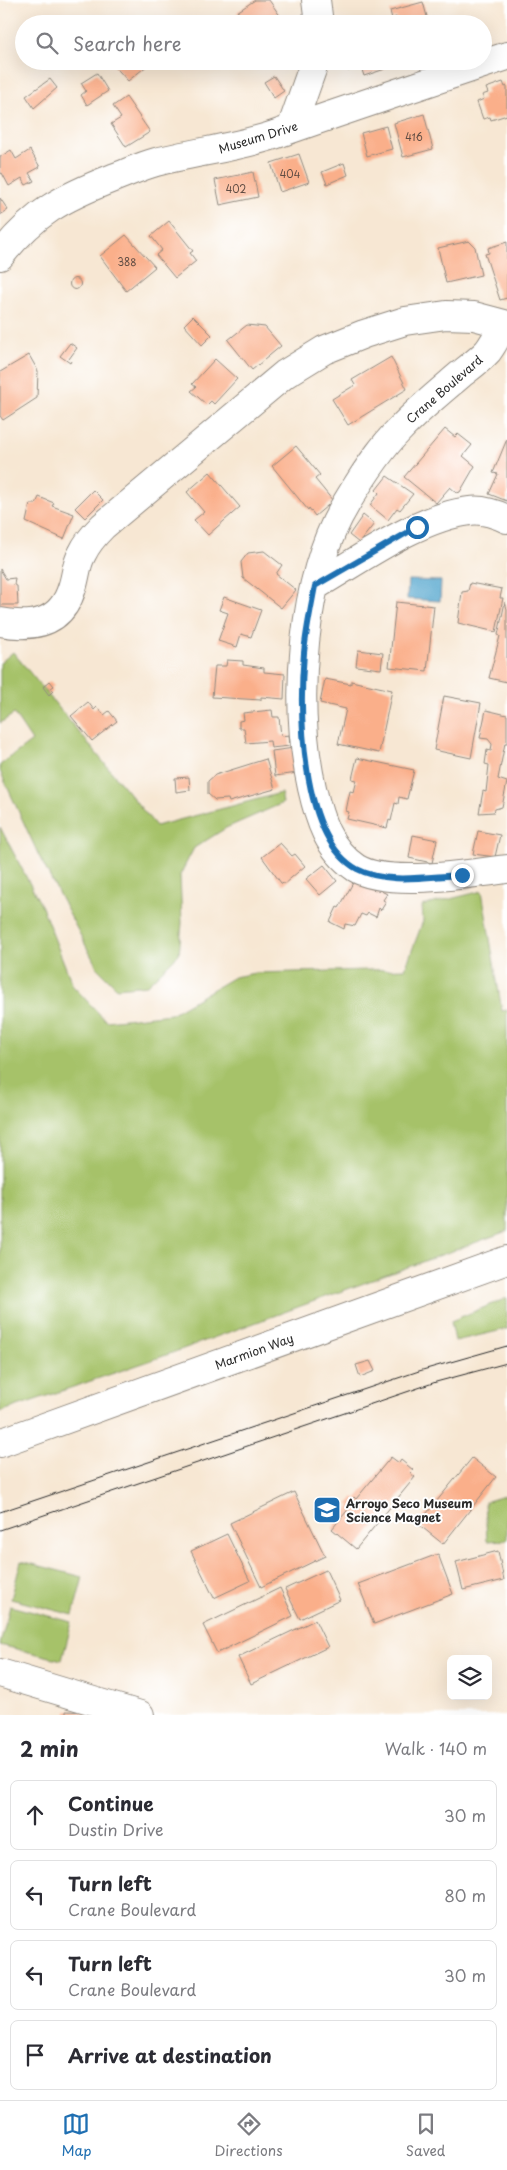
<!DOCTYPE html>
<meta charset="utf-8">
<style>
:root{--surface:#fff;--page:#f7f7f7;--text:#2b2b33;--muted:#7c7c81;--line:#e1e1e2;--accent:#1f6fb2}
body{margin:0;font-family:"Playpen Sans",sans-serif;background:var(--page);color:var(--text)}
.controls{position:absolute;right:15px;bottom:15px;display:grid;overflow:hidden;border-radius:8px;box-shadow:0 5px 20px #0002}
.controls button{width:45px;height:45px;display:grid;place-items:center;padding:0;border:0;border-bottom:1px solid var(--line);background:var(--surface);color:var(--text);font:25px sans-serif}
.stop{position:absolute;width:15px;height:15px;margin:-11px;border:4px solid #1f6fb2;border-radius:50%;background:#fff}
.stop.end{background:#1f6fb2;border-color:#fff;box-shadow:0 1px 5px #0008}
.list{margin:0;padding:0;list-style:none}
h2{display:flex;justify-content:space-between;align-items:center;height:65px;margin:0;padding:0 20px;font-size:21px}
h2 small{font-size:16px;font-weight:400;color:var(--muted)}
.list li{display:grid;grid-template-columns:32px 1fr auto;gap:15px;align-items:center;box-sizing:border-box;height:70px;margin:0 10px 10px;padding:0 10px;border:1px solid var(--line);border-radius:8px}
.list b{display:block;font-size:19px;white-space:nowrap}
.list p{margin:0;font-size:16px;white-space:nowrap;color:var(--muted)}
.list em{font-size:16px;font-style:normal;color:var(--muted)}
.icon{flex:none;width:28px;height:28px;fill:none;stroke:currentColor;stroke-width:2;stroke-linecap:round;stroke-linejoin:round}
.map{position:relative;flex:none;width:507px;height:1715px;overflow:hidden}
.search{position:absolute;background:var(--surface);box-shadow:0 5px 20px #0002;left:15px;right:15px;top:15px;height:55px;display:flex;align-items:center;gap:12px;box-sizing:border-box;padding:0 18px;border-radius:28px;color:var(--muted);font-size:19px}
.sheet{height:385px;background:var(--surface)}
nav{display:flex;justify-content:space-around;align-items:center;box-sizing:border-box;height:70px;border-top:1px solid var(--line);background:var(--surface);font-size:14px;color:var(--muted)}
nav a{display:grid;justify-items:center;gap:2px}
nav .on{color:var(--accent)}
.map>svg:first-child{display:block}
.green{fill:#a6c269;stroke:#68764a}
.water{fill:#53a6ce;stroke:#3f687c}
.building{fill:#faaf8a}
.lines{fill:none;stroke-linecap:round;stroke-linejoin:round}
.minor-casing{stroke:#91897f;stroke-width:30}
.minor{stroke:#fff;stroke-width:28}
.tram{stroke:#2b2b2b;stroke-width:1}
.route{stroke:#1f6fb2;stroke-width:6}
.labels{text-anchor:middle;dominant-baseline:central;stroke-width:4;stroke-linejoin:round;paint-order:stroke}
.number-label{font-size:10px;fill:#5f4c43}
.street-label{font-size:12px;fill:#2b2b2b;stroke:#fff}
.poi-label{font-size:12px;font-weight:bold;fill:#2b2b2b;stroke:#fff;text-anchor:start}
</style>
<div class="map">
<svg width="507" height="1715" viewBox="0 0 507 1715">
<rect width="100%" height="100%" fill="#fff"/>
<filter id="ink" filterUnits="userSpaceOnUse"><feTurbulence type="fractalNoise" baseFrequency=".02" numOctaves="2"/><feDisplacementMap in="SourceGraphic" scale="10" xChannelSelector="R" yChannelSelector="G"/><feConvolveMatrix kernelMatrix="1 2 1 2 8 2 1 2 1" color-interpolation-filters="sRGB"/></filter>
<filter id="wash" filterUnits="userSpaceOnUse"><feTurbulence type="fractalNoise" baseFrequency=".0096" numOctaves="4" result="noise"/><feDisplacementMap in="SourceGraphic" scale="20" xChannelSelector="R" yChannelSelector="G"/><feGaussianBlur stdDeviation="1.12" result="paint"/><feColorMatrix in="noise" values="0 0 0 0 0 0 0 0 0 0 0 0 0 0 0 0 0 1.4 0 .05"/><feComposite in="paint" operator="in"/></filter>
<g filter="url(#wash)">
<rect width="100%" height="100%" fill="#f7e7d3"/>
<path class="green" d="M 13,652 L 156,826 L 281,793 L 283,803 L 226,828 L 194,848 L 180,875 L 182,923 L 179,954 L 147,985 L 117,988 L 98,969 L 39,856 L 0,771 L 0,765 L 32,741 L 14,714 L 0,723 L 0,663 Z
M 0,827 L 42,907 L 73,986 L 106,1021 L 171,1014 L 234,977 L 255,973 L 405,969 L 423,921 L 422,906 L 482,891 L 502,1011 L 507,1010 L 507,1231 L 158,1358 L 0,1412 Z
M 507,1298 L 507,1329 L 455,1341 L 451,1321 Z
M 507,1495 L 507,1540 L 487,1541 L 485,1502 Z
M 21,1561 L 83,1577 L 73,1615 L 11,1599 Z
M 10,1606 L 72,1622 L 62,1660 L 0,1645 Z"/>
<path class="water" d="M 408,580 L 441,581 L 440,601 L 407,599 Z"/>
<g id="blocks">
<path class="building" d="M 255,0 L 269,0 L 285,23 L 245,24 L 237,12 Z
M 423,2 L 429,24 L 398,24 L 396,17 L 392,19 L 390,11 Z
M 110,61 L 153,61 L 128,81 Z
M 345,61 L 383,61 L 385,69 L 364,76 L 361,67 L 348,71 Z
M 97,73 L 108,91 L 87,105 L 81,95 L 86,91 L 81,83 Z
M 274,76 L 284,91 L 274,98 L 264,82 Z
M 50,79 L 57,88 L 34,108 L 26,96 Z
M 503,82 L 505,87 L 507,86 L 507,115 L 491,120 L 490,117 L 483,119 L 477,102 L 484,99 L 482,95 L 488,93 L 486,88 Z
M 126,97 L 150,132 L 126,147 L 111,124 L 121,118 L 113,106 Z
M 424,114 L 433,149 L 403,157 L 394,123 Z
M 386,126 L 392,149 L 367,156 L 361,133 Z
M 11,150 L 16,159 L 30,150 L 40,167 L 29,173 L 34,181 L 26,185 L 22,178 L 9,186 L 2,173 L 0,174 L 0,157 Z
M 299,154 L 309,182 L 280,192 L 271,163 Z
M 344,163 L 348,175 L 327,184 L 322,172 Z
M 253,172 L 258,197 L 220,205 L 215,180 Z
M 0,198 L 8,210 L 0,215 Z
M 169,221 L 193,251 L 190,253 L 196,261 L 175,278 L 156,255 L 162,250 L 151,236 Z
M 126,235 L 155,267 L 126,291 L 100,256 Z
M 469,241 L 475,247 L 481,275 L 446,283 L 438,248 Z
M 507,242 L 507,298 L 500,300 L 485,254 L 489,253 L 488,248 Z
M69.5 284a5.5 5.5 0 1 1 11 0a5.5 5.5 0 1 1-11 0Z
M 193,316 L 212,335 L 202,345 L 184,325 Z
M 247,325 L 265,327 L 281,346 L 252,370 L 228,340 Z
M 70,343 L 77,348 L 69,359 L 71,361 L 70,363 L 60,356 Z
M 29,355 L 38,371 L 37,398 L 3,420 L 0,416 L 0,372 Z
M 391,357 L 407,389 L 348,425 L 332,399 L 355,385 L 352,380 Z
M 215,359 L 237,379 L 214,404 L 211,401 L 207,405 L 191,391 L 196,387 L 192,384 Z
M 445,429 L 455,437 L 458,434 L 472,445 L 463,456 L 475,466 L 460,492 L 457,493 L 450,487 L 436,503 L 404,477 Z
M 507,439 L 507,501 L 489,494 L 498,474 L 493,473 Z
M 296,446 L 320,475 L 315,479 L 333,501 L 315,516 L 309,508 L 308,510 L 272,466 Z
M 210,472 L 240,507 L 208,535 L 194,520 L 204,512 L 187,492 Z
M 387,476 L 413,494 L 400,510 L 397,508 L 388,520 L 370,505 L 379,493 L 376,490 Z
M 93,490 L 103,500 L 85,518 L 75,508 Z
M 39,497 L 54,503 L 52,506 L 74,514 L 64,539 L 26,522 L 30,504 L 36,504 Z
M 363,515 L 374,524 L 359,543 L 349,535 Z
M 264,551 L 282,565 L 276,574 L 296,590 L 281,608 L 243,578 L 241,562 L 248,553 Z
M 0,569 L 6,579 L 15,578 L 14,585 L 17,586 L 18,605 L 0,605 Z
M 470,583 L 502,589 L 500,598 L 503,598 L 496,632 L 458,623 L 462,592 L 468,591 Z
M 224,597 L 261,610 L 251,637 L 241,634 L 237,647 L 218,641 L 228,613 L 219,610 Z
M 396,602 L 434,606 L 427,671 L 389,667 Z
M 505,602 L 507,609 L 507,682 L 489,678 L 500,636 L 498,635 Z
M 358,650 L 383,653 L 381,669 L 356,666 Z
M 227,660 L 243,661 L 243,665 L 264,668 L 264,672 L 285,674 L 284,699 L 261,697 L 261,700 L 212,697 L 215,666 L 226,666 Z
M 325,679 L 351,684 L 351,681 L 392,690 L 379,753 L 338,744 L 346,709 L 320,703 Z
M 50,681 L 54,686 L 51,688 L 53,691 L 49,695 L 43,687 Z
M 444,696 L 481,703 L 471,758 L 434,750 Z
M 88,702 L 94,710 L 97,707 L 104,715 L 109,711 L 117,721 L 92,741 L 71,716 Z
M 272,710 L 273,717 L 279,717 L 281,736 L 289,735 L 290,746 L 271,748 L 270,741 L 246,743 L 244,728 L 239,728 L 239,721 L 244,720 L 243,713 Z
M 486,710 L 507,715 L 507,743 L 505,743 L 498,779 L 507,782 L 502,807 L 495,809 L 494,812 L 479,813 L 483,791 L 486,792 L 489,765 L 485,764 L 487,750 L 491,751 L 492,744 L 488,739 L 480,738 Z
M 294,748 L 298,773 L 275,776 L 272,751 Z
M 357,758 L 414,770 L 407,799 L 399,797 L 398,804 L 395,803 L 391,821 L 389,820 L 387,828 L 347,819 L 349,812 L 346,811 L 350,791 L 354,792 L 357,780 L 352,779 Z
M 266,759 L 275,789 L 229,802 L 228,799 L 215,800 L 208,794 L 208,781 L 215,775 Z
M 189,777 L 190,790 L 176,792 L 175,778 Z
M 478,831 L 500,835 L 495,857 L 473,854 Z
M 413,835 L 437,840 L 432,863 L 409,858 Z
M 280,843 L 292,856 L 295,854 L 305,866 L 284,884 L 281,883 L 262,857 Z
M 324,865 L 337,881 L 320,895 L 306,879 Z
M 354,881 L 366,883 L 387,894 L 383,900 L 386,902 L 381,910 L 379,908 L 376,917 L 368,913 L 366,916 L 361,914 L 355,926 L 345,924 L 344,929 L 330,922 L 337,907 L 339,908 Z
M 370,1361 L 375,1371 L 360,1377 L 356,1365 Z
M 391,1457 L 399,1463 L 401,1460 L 413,1470 L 410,1473 L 415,1477 L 356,1549 L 332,1529 L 351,1506 L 348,1504 L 354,1497 L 356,1499 Z
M 472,1458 L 496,1477 L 443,1544 L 418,1524 Z
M 294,1492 L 325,1556 L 261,1587 L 230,1523 Z
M 227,1534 L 250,1581 L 214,1598 L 191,1551 Z
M 498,1551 L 504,1580 L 463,1590 L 456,1562 Z
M 438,1554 L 453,1594 L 374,1624 L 358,1584 Z
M 326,1570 L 340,1600 L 300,1619 L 285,1589 Z
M 280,1588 L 293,1616 L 217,1653 L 203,1625 Z
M 315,1620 L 328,1647 L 251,1684 L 238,1657 Z
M 66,1711 L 89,1712 L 89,1715 L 66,1715 Z"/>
</g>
</g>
<g filter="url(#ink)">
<use href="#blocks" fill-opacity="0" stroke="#91897f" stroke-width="1"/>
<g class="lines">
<defs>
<path id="minor" d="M 316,0 L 319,24
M 291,129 L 315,61
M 0,256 C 35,212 62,198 113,178 C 127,173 141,166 156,162 C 195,152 235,148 274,135 C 351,108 429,82 507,56
M 315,586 C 360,560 418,517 470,511 C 482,509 496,514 507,519
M 0,622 C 32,628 61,624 72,588 C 76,577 76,564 82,554 C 87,543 94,535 103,526 L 285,374 L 324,350 L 364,334 L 405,321 L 446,315 L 474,316 L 504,324 C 499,333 494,343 488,351 C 481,359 470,367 461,374 C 440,392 419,409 400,429 C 379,450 362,477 347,502 C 301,577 293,703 312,788 C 319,819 328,849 356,868 C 386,887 471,874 507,869
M 0,1443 L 507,1260
M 0,1673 L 140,1715"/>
</defs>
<use href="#minor" class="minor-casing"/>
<use href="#minor" class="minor"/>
<path class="tram" d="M 0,1512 L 419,1371 L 507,1346
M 0,1530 L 436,1382 L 507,1363"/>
</g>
</g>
<g class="lines" filter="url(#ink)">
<path class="route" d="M 417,527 L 315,586 C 311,608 306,631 304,653 C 299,710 300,837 357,869 C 387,885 430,876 462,875"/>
</g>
<defs>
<symbol id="school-square" viewBox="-11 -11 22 22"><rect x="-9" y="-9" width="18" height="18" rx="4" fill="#1f6fb2" stroke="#fff"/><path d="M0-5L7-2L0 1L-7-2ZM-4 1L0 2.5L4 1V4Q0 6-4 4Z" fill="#fff"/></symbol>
</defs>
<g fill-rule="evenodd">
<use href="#school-square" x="311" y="1494" width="32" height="32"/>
</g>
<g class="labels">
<g class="number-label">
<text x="414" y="136">416</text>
<text x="290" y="173">404</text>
<text x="236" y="188">402</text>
<text x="127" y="261">388</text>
</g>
<g class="street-label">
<text transform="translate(258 137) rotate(-17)">Museum Drive</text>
<text transform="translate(444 389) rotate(-41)">Crane Boulevard</text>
<text transform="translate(254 1351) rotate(-20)">Marmion Way</text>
</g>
<g class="poi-label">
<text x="346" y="1503">Arroyo Seco Museum<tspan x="346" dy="14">Science Magnet</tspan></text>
</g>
</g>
</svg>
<div class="controls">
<button><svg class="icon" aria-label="layers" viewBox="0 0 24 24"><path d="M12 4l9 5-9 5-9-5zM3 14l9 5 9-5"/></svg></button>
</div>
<div class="stop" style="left:417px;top:527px"></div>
<div class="stop end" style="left:462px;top:875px"></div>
<div class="search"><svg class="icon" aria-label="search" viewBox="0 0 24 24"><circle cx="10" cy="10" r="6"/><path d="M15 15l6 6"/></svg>Search here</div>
</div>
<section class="sheet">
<h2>2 min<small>Walk · 140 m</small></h2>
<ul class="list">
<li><svg class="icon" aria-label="ahead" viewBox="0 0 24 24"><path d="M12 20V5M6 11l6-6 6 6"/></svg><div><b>Continue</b><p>Dustin Drive</p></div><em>30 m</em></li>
<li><svg class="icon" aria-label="left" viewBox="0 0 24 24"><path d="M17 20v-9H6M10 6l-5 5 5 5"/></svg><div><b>Turn left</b><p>Crane Boulevard</p></div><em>80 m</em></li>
<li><svg class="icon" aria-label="left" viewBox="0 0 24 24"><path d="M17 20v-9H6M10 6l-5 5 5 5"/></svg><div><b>Turn left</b><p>Crane Boulevard</p></div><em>30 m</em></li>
<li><svg class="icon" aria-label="arrive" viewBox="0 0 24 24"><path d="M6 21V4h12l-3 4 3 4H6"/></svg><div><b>Arrive at destination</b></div></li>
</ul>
</section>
<nav>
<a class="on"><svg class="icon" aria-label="map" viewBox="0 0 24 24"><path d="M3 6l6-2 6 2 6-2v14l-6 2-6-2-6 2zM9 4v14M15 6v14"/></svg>Map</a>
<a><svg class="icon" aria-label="directions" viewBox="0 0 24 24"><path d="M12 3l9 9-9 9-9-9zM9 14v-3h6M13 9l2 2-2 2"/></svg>Directions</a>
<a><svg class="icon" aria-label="saved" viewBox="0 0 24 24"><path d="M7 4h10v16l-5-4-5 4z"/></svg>Saved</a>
</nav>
